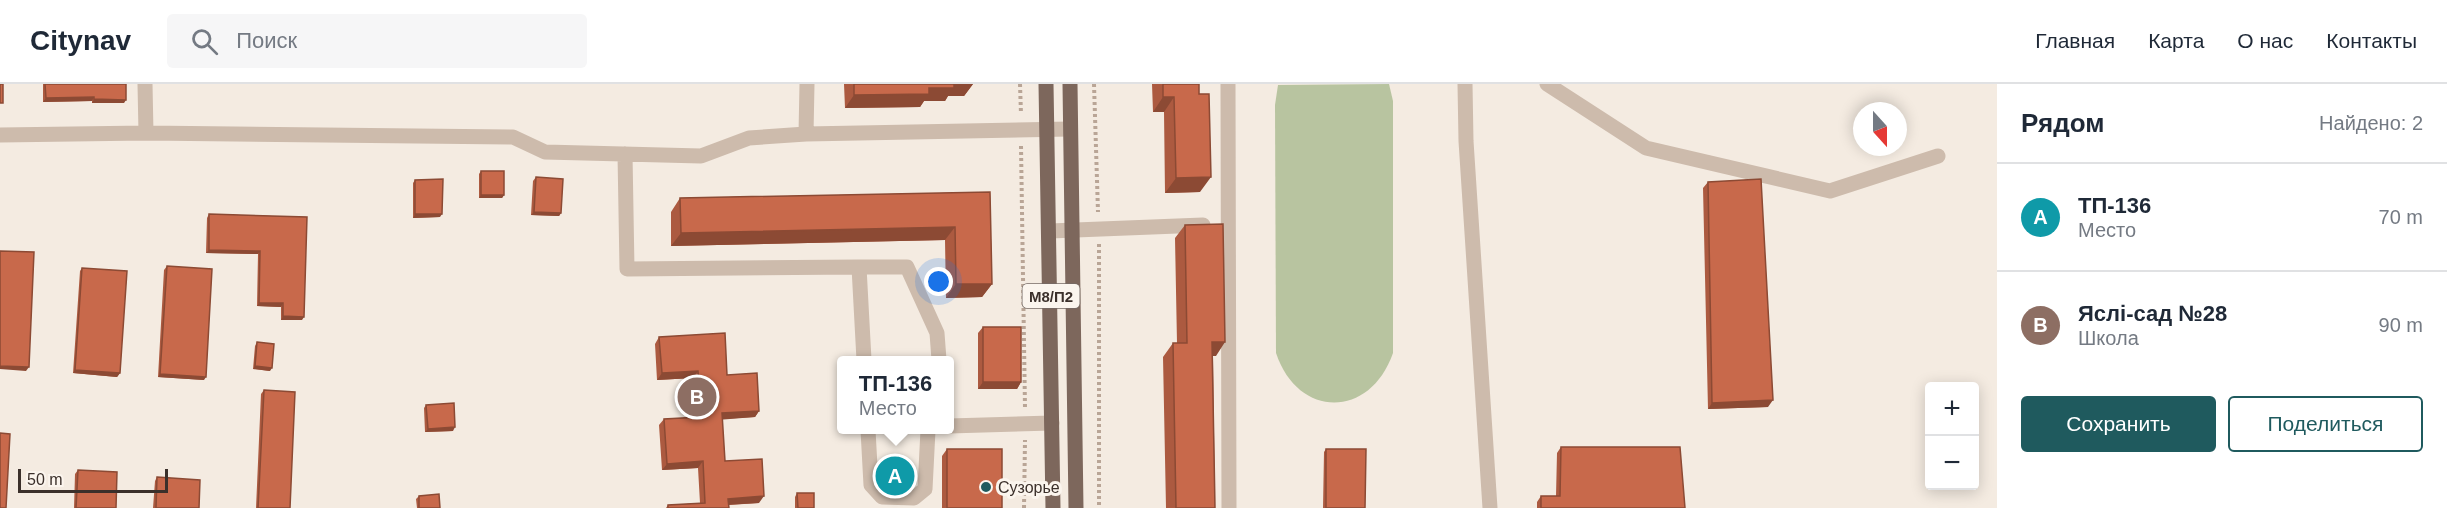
<!DOCTYPE html>
<html lang="ru">
<meta charset="utf-8">
<style>
:root{--surface:#fff;--page:#f6f6f7;--text:#1f2937;--muted:#747a83;--line:#e0e1e3;--accent:#1f5a5e}
body{margin:0;font-family:Helvetica,sans-serif;background:var(--page);color:var(--text)}
.controls{position:absolute;right:18px;bottom:18px;display:grid;overflow:hidden;border-radius:6px;box-shadow:0 3px 15px #0003}
.controls button{width:54px;height:54px;display:grid;place-items:center;padding:0;border:0;border-bottom:2px solid var(--line);background:var(--surface);color:var(--text);font:30px sans-serif}
.compass{position:absolute;left:1853px;top:18px;width:54px;height:54px;border-radius:50%;background:var(--surface);box-shadow:0 3px 15px #0003;rotate:159deg}
.scale{position:absolute;left:18px;bottom:15px;width:150px;box-sizing:border-box;padding-left:6px;border:3px solid #3b302b;border-top:0;font-size:16px;line-height:21px;white-space:nowrap;color:#3b302b;-webkit-text-stroke:4px #fbf5ee;paint-order:stroke}
.you{position:absolute;left:939px;top:198px;width:21px;height:21px;margin:-15px;border:4px solid #fff;border-radius:50%;background:#1a73e8;box-shadow:0 0 0 9px #1a73e833}
.badge{display:grid;place-items:center;width:39px;height:39px;border-radius:50%;background:var(--accent);color:#fff;font-size:20px;font-weight:700}
.pin{position:absolute;translate:-50% -50%;border:3px solid #fff;box-shadow:0 2px 6px #0006}
.popup{position:absolute;left:837px;top:272px;width:117px;height:78px;box-sizing:border-box;display:grid;place-content:center;border-radius:6px;background:var(--surface);filter:drop-shadow(0 2px 4px #0005);font-size:20px;white-space:nowrap;color:var(--muted)}
.popup b{font-size:22px;color:var(--text)}
.popup::after{content:'';position:absolute;left:50%;top:100%;margin-left:-12px;border:12px solid transparent;border-top-color:var(--surface)}
.list{margin:0;padding:0;list-style:none}
h2{display:flex;justify-content:space-between;align-items:center;height:78px;margin:0;padding:0 24px;font-size:26px}
h2 small{font-size:20px;font-weight:400;color:var(--muted)}
.list li{display:grid;grid-template-columns:39px 1fr auto;gap:18px;align-items:center;box-sizing:border-box;height:108px;padding:0 24px;border-top:2px solid var(--line)}
.list b{display:block;font-size:22px;white-space:nowrap}
.list p{margin:0;font-size:20px;white-space:nowrap;color:var(--muted)}
.list em{font-size:20px;font-style:normal;color:var(--muted)}
.actions{display:flex;gap:12px;padding:18px 24px}
.actions a{flex:1;padding:14px 0;border:2px solid var(--accent);border-radius:6px;text-align:center;font-size:21px;color:var(--accent)}
.actions .main{background:var(--accent);color:#fff}
.icon{flex:none;width:33px;height:33px;fill:none;stroke:currentColor;stroke-width:2;stroke-linecap:round;stroke-linejoin:round}
.map{position:relative;flex:none;width:1997px;height:424px;overflow:hidden}
header{display:flex;align-items:center;gap:36px;box-sizing:border-box;height:84px;padding:0 30px;background:var(--surface);border-bottom:2px solid var(--line)}
header strong{font-size:28px}
nav{display:flex;gap:33px;margin-inline-start:auto;font-size:21px}
.search{width:420px;height:54px;background:var(--page);display:flex;align-items:center;gap:15px;box-sizing:border-box;padding:0 21px;border-radius:6px;color:var(--muted);font-size:22px}
main{display:flex}
aside{flex:1;background:var(--surface)}
.map>svg:first-child{display:block}
.green{fill:#b8c4a0}
.lines{fill:none;stroke-linecap:round;stroke-linejoin:round}
.path{stroke:#b9a596;stroke-width:4;stroke-dasharray:3 3;stroke-linecap:butt}
.minor{stroke:#cdbbac;stroke-width:15}
.major{stroke:#7d675c;stroke-width:15}
.wall{fill:#ac5a40}
.shaded-wall{fill:#8c4a34}
.building{fill:#c8694b;stroke:#8c4a34;stroke-width:1.5}
.poi-dot{fill:#1f5a5e;stroke:#fbf5ee;stroke-width:2}
.labels{text-anchor:middle;dominant-baseline:central;stroke-width:6;stroke-linejoin:round;paint-order:stroke}
.shield{fill:#fbf5ee;stroke:#756b66;stroke-width:1.5}
.shield-label{font-size:15px;font-weight:bold;fill:#3b302b}
.poi-label{font-size:16px;fill:#3b302b;stroke:#fbf5ee;text-anchor:start}
</style>
<header>
<strong>Citynav</strong>
<div class="search"><svg class="icon" aria-label="search" viewBox="0 0 24 24"><circle cx="10" cy="10" r="6"/><path d="M15 15l6 6"/></svg>Поиск</div>
<nav><a>Главная</a><a>Карта</a><a>О нас</a><a>Контакты</a></nav>
</header>
<main>
<div class="map">
<svg width="1997" height="424" viewBox="0 0 1997 424">
<rect width="100%" height="100%" fill="#f4ebe1"/>
<path class="green" d="M 1389,0 L 1393,17 L 1393,269 C 1370,335 1298,335 1276,269 L 1275,21 L 1278,1 Z"/>
<g class="lines">
<path class="path" d="M 1020,0 L 1021,30
M 1094,0 L 1098,128
M 1021,62 L 1025,324
M 1099,160 L 1099,424
M 1024,424 L 1025,356"/>
<path class="minor" d="M 145,0 L 146,49
M 1228,0 L 1229,424
M 1465,0 L 1466,57 L 1490,424
M 1547,0 L 1646,64 L 1830,107 L 1938,72
M 806,50 L 807,0
M 0,51 L 146,49 L 513,53 L 545,68 L 701,72 L 749,54 L 806,50 L 1070,45
M 625,70 L 627,185 L 859,183 L 864,276
M 1050,147 L 1203,141
M 859,183 L 907,183 L 937,249 L 939,276
M 949,342 L 1052,339
M 868,346 L 871,401 L 882,413 L 914,414 L 925,405 L 928,346"/>
<path class="major" d="M 1046,0 L 1053,424
M 1070,0 L 1076,424"/>
</g>
<path class="wall" d="M 43,0 L 126,0 L 124,19 L 92,19 L 92,17 L 43,18 Z
M 844,0 L 973,0 L 964,12 L 948,12 L 945,17 L 924,17 L 920,23 L 845,24 Z
M 1152,0 L 1199,0 L 1200,108 L 1165,109 L 1164,28 L 1153,28 Z
M 481,87 L 504,111 L 502,114 L 479,114 L 479,90 Z
M 536,93 L 561,129 L 559,132 L 531,131 L 533,97 Z
M 415,96 L 440,133 L 413,134 L 413,99 Z
M 1708,98 L 1768,323 L 1708,325 L 1703,104 Z
M 990,108 L 992,200 L 982,213 L 946,214 L 945,156 L 671,162 L 671,128 L 680,114 Z
M 209,130 L 307,133 L 302,236 L 281,236 L 281,223 L 257,222 L 258,170 L 206,169 L 207,134 Z
M 1185,141 L 1216,272 L 1213,272 L 1215,424 L 1166,424 L 1163,273 L 1173,259 L 1177,259 L 1175,154 Z
M 167,182 L 204,296 L 158,293 L 164,186 Z
M 82,184 L 120,289 L 117,293 L 73,289 L 80,187 Z
M 983,243 L 1021,298 L 1017,305 L 978,305 L 978,249 Z
M 659,253 L 727,291 L 759,327 L 755,333 L 722,335 L 725,377 L 759,419 L 729,421 L 729,424 L 666,424 L 668,421 L 700,419 L 698,384 L 662,386 L 659,341 L 664,335 L 696,333 L 693,294 L 657,296 L 655,260 Z
M 257,258 L 270,287 L 253,285 L 255,262 Z
M 264,306 L 290,424 L 256,424 L 261,310 Z
M 426,321 L 453,347 L 425,348 L 424,324 Z
M 1561,363 L 1685,424 L 1537,424 L 1537,418 L 1541,412 L 1556,412 L 1557,369 Z
M 947,365 L 1002,424 L 942,424 L 942,372 Z
M 1326,365 L 1365,424 L 1323,424 L 1324,368 Z
M 888,380 L 905,402 L 885,401 L 885,383 Z
M 78,386 L 116,424 L 74,424 L 75,390 Z
M 157,393 L 199,424 L 153,424 L 155,397 Z
M 797,409 L 814,424 L 795,424 L 795,413 Z
M 419,412 L 440,424 L 417,424 L 416,415 Z"/>
<path class="shaded-wall" d="M 953,0 L 973,0 L 964,12 L 948,12 L 945,17 L 924,17 L 920,23 L 845,24 L 854,11 L 929,4 Z
M 94,13 L 92,17 L 43,18 L 46,14 Z
M 1163,13 L 1174,13 L 1164,28 L 1153,28 Z
M 94,15 L 126,16 L 124,19 L 92,19 Z
M 1211,93 L 1200,108 L 1165,109 L 1176,94 Z
M 481,111 L 504,111 L 502,114 L 479,114 Z
M 534,128 L 561,129 L 559,132 L 531,131 Z
M 415,130 L 442,130 L 440,133 L 413,134 Z
M 955,143 L 945,156 L 671,162 L 681,149 Z
M 209,166 L 260,167 L 258,170 L 206,169 Z
M 956,200 L 992,200 L 982,213 L 946,214 Z
M 259,219 L 283,219 L 281,223 L 257,222 Z
M 283,232 L 304,233 L 302,236 L 281,236 Z
M 1212,258 L 1225,258 L 1216,272 L 1203,272 Z
M 0,282 L 29,283 L 26,287 L 0,285 Z
M 255,282 L 272,284 L 270,287 L 253,285 Z
M 75,286 L 120,289 L 117,293 L 73,289 Z
M 698,287 L 693,294 L 657,296 L 662,289 Z
M 160,290 L 206,293 L 204,296 L 158,293 Z
M 983,298 L 1021,298 L 1017,305 L 978,305 Z
M 1773,316 L 1768,323 L 1708,325 L 1712,319 Z
M 759,327 L 755,333 L 717,336 L 722,329 Z
M 455,343 L 453,347 L 425,348 L 428,345 Z
M 703,377 L 698,384 L 662,386 L 667,380 Z
M 887,398 L 907,398 L 905,402 L 885,401 Z
M 764,412 L 759,419 L 724,421 L 728,415 Z"/>
<path class="building" d="M 0,0 L 3,0 L 3,19 L 0,19 Z
M 45,0 L 126,0 L 126,16 L 94,15 L 94,13 L 46,14 Z
M 854,0 L 954,0 L 954,4 L 929,4 L 929,10 L 854,11 Z
M 1163,0 L 1199,0 L 1199,10 L 1209,10 L 1211,93 L 1176,94 L 1174,13 L 1163,13 Z
M 481,87 L 504,87 L 504,111 L 481,111 Z
M 536,93 L 563,95 L 561,129 L 534,128 Z
M 443,95 L 442,130 L 415,130 L 415,96 Z
M 1761,95 L 1773,316 L 1712,319 L 1708,98 Z
M 990,108 L 992,200 L 956,200 L 955,143 L 681,149 L 680,114 Z
M 209,130 L 307,133 L 304,233 L 283,232 L 283,219 L 259,219 L 260,167 L 209,166 Z
M 1223,140 L 1225,258 L 1212,258 L 1215,424 L 1176,424 L 1173,259 L 1187,259 L 1185,141 Z
M 0,167 L 34,168 L 29,283 L 0,282 Z
M 167,182 L 212,185 L 206,293 L 160,290 Z
M 82,184 L 127,187 L 120,289 L 75,286 Z
M 983,243 L 1021,243 L 1021,298 L 983,298 Z
M 725,249 L 727,291 L 757,289 L 759,327 L 722,329 L 725,377 L 762,375 L 764,412 L 728,415 L 729,424 L 668,424 L 668,421 L 705,419 L 703,377 L 667,380 L 664,335 L 701,333 L 698,287 L 662,289 L 659,253 Z
M 257,258 L 274,260 L 272,284 L 255,282 Z
M 264,306 L 295,308 L 290,424 L 258,424 Z
M 454,319 L 455,343 L 428,345 L 426,321 Z
M 0,349 L 10,350 L 6,424 L 0,424 Z
M 1561,363 L 1680,363 L 1685,424 L 1541,424 L 1541,412 L 1560,412 Z
M 947,365 L 1002,365 L 1002,424 L 947,424 Z
M 1326,365 L 1366,365 L 1365,424 L 1326,424 Z
M 888,380 L 907,381 L 907,398 L 887,398 Z
M 78,386 L 117,388 L 116,424 L 76,424 Z
M 157,393 L 200,396 L 199,424 L 156,424 Z
M 797,409 L 814,409 L 814,424 L 798,424 Z
M 439,410 L 440,424 L 419,424 L 419,412 Z"/>
<circle class="poi-dot" cx="986" cy="403" r="6"/>
<g class="labels">
<rect class="shield" x="1022.5" y="200" width="57" height="24" rx="4.5"/>
<g class="shield-label">
<text x="1051" y="212">М8/П2</text>
</g>
<g class="poi-label">
<text x="998" y="403">Сузорье</text>
</g>
</g>
</svg>
<div class="controls">
<button>+</button>
<button>−</button>
</div>
<svg class="compass" viewBox="-18 -18 36 36"><path d="M0-13l5 13h-10z" fill="#e53935"/><path d="M0 13l5-13h-10z" fill="#747a83"/></svg>
<div class="scale">50 m</div>
<div class="you"></div>
<div class="pin badge" style="left:895px;top:392px;background:#0f9aa8">A</div>
<div class="popup"><b>ТП-136</b>Место</div>
<div class="pin badge" style="left:697px;top:313px;background:#8d6e63">B</div>
</div>
<aside>
<h2>Рядом<small>Найдено: 2</small></h2>
<ul class="list">
<li><span class="badge" style="background:#0f9aa8">A</span><div><b>ТП-136</b><p>Место</p></div><em>70 m</em></li>
<li><span class="badge" style="background:#8d6e63">B</span><div><b>Яслі-сад №28</b><p>Школа</p></div><em>90 m</em></li>
</ul>
<div class="actions"><a class="main">Сохранить</a><a>Поделиться</a></div>
</aside>
</main>
